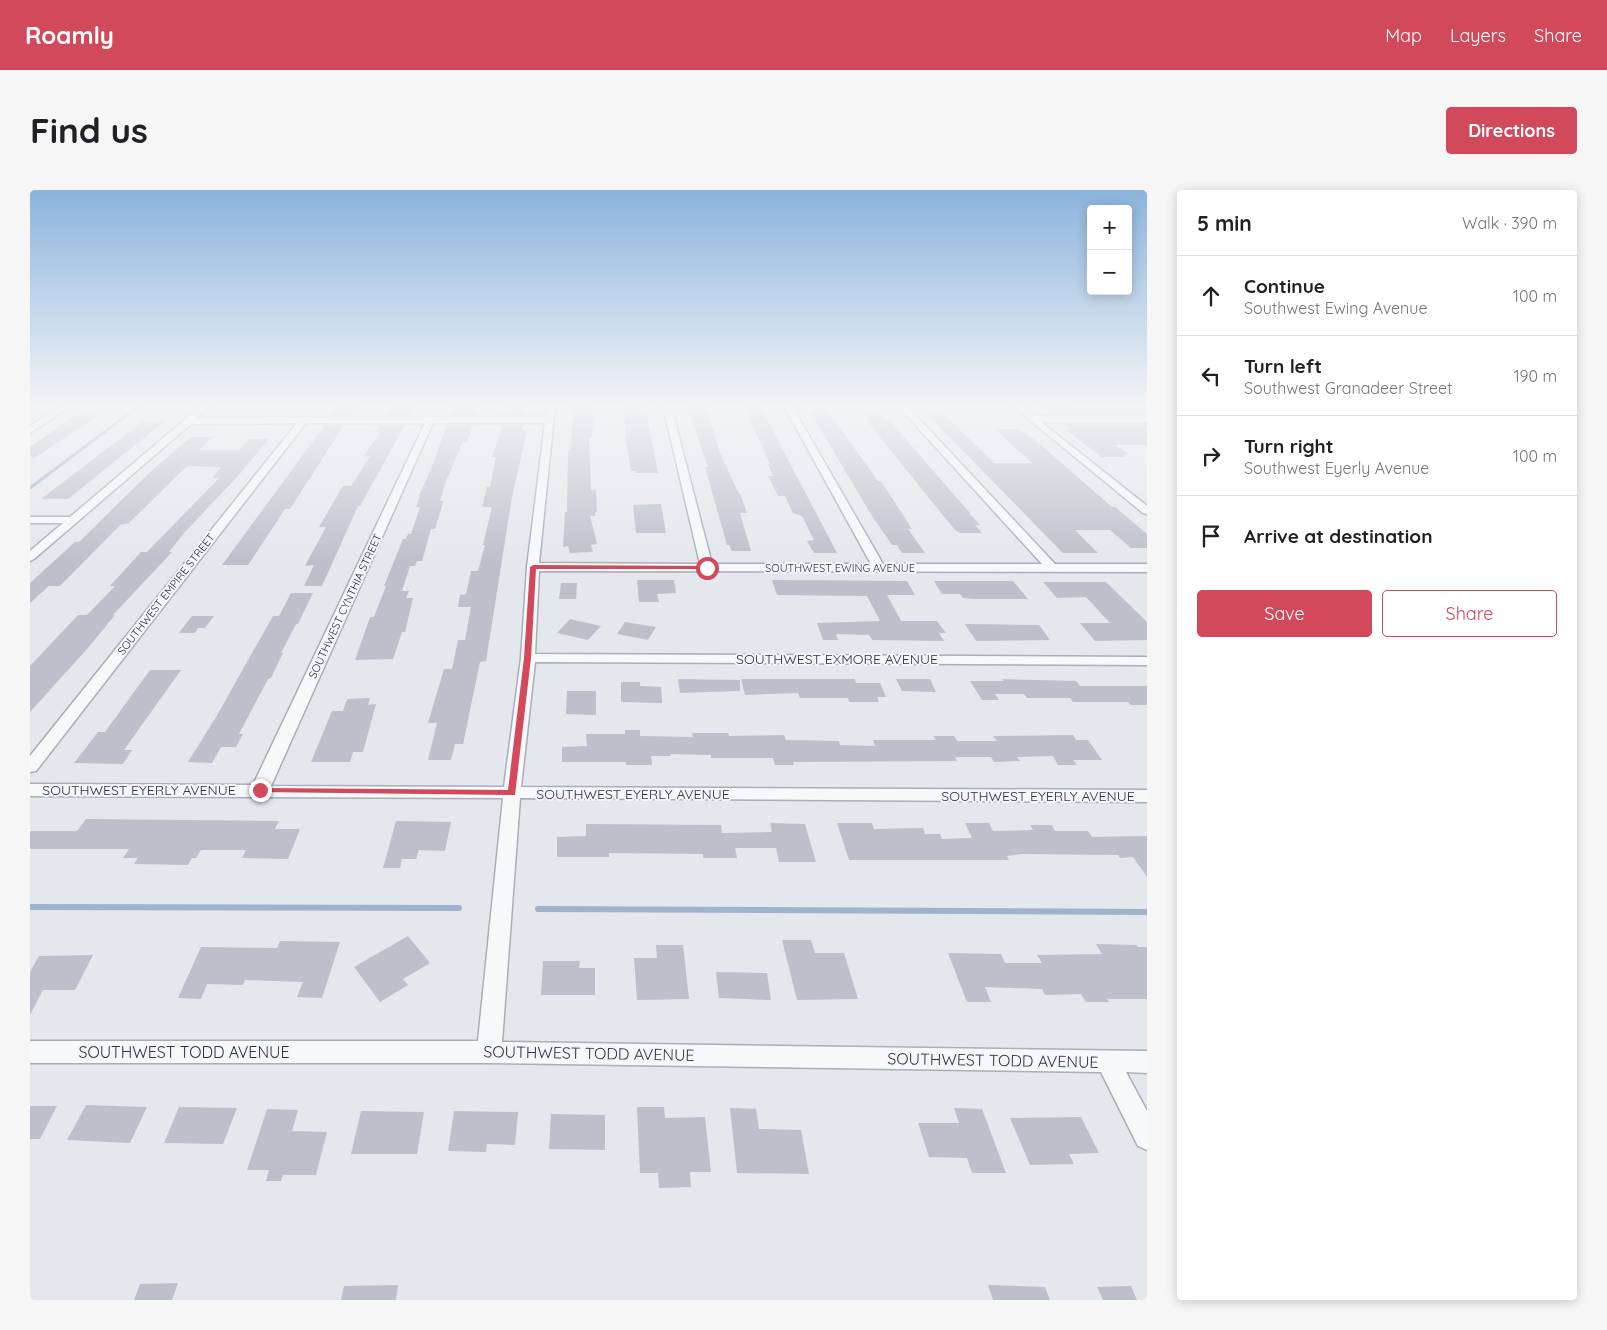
<!DOCTYPE html>
<meta charset="utf-8">
<style>
:root{--surface:#fff;--page:#f6f6f6;--text:#202124;--muted:#757577;--line:#e0e0e0;--accent:#d1495b}
body{margin:0;font-family:Quicksand,sans-serif;background:var(--page);color:var(--text)}
.controls{position:absolute;right:15px;top:15px;display:grid;overflow:hidden;border-radius:5px;box-shadow:0 2px 12px #0003}
.controls button{width:45px;height:45px;display:grid;place-items:center;padding:0;border:0;border-bottom:1px solid var(--line);background:var(--surface);color:var(--text);font:25px sans-serif}
.stop{position:absolute;width:15px;height:15px;margin:-11px;border:4px solid #d1495b;border-radius:50%;background:#fff}
.stop.end{background:#d1495b;border-color:#fff;box-shadow:0 1px 5px #0008}
.list{margin:0;padding:0;list-style:none}
h2{display:flex;justify-content:space-between;align-items:center;height:65px;margin:0;padding:0 20px;font-size:21px}
h2 small{font-size:16px;font-weight:400;color:var(--muted)}
.list li{display:grid;grid-template-columns:32px 1fr auto;gap:15px;align-items:center;box-sizing:border-box;height:80px;padding:0 20px;border-top:1px solid var(--line)}
.list b{display:block;font-size:19px;white-space:nowrap}
.list p{margin:0;font-size:16px;white-space:nowrap;color:var(--muted)}
.list em{font-size:16px;font-style:normal;color:var(--muted)}
.actions{display:flex;gap:10px;padding:15px 20px}
.actions a{flex:1;padding:11px 0;border:1px solid var(--accent);border-radius:5px;text-align:center;font-size:18px;color:var(--accent)}
.actions .main{background:var(--accent);color:#fff}
.icon{flex:none;width:28px;height:28px;fill:none;stroke:currentColor;stroke-width:2;stroke-linecap:round;stroke-linejoin:round}
.map{position:relative;flex:none;width:1117px;height:1110px;overflow:hidden;border-radius:5px}
header{display:flex;align-items:center;gap:30px;box-sizing:border-box;height:70px;padding:0 25px;background:var(--accent);color:#fff}
header strong{font-size:24px}
nav{display:flex;gap:28px;margin-inline-start:auto;font-size:18px}
.intro{display:flex;align-items:center;justify-content:space-between;box-sizing:border-box;height:120px;padding:0 30px}
h1{margin:0;font-size:35px}
.button{padding:12px 22px;border-radius:5px;background:var(--accent);color:#fff;font-size:18px;font-weight:700}
main{display:flex;gap:30px;padding:0 30px}
aside{flex:1;background:var(--surface);border-radius:5px;box-shadow:0 2px 12px #0003}
.map>svg:first-child{display:block}
.lines{fill:none;stroke-linecap:round;stroke-linejoin:round}
.stream-far1{stroke:#9fb4cc;stroke-width:3}
.stream{stroke:#9fb4cc;stroke-width:6}
.building{fill:#bbc0ca}
.street-casing{stroke:#a9aeb7;stroke-width:3}
.street{fill:#f7f8fa;fill-rule:evenodd}
.route{fill:#d1495b}
.labels{text-anchor:middle;dominant-baseline:central;stroke-width:4;stroke-linejoin:round;paint-order:stroke}
.far-street-label{font-size:11px;fill:#2b3445;stroke:#f4f6f9}
.street-label{font-size:14px;fill:#2b3445;stroke:#f4f6f9}
.near-street-label{font-size:16px;fill:#2b3445;stroke:#f4f6f9}
</style>
<header>
<strong>Roamly</strong>
<nav><a>Map</a><a>Layers</a><a>Share</a></nav>
</header>
<div class="intro"><h1>Find us</h1><a class="button">Directions</a></div>
<main>
<div class="map">
<svg width="1117" height="1110" viewBox="0 0 1117 1110">
<rect width="100%" height="100%" fill="#e4e7ec"/>
<g class="lines">
<path class="stream-far1" d="M 0,298 L 109,216"/>
<path class="stream" d="M 0,717 L 429,718
M 508,719 L 1117,722"/>
</g>
<path class="building" d="M 544,216 L 556,216 L 559,221 L 564,221 L 562,247 L 559,247 L 561,300 L 566,300 L 567,322 L 565,322 L 565,326 L 560,326 L 567,354 L 561,355 L 563,362 L 540,363 L 538,356 L 533,357 L 535,322 L 537,322 L 538,261 L 540,261 Z
M 598,216 L 615,216 L 628,283 L 606,283 L 605,281 L 601,281 L 596,249 L 594,219 L 598,219 Z
M 657,216 L 677,216 L 688,258 L 707,300 L 711,306 L 717,323 L 710,323 L 721,361 L 702,361 L 699,355 L 697,355 L 675,277 L 678,277 Z
M 713,216 L 726,216 L 727,220 L 732,220 L 807,363 L 784,363 L 777,351 L 784,350 L 772,326 L 763,323 L 755,306 L 748,306 L 738,286 L 743,286 L 738,274 L 740,274 Z
M 308,217 L 326,217 L 320,226 L 301,226 Z
M 362,217 L 385,217 L 380,226 L 356,226 Z
M 423,217 L 448,217 L 446,225 L 420,225 Z
M 478,217 L 495,217 L 494,225 L 476,225 Z
M 1012,217 L 1117,219 L 1117,224 L 1022,224 Z
M 779,220 L 797,220 L 848,291 L 851,291 L 882,339 L 878,339 L 895,363 L 872,363 L 867,355 L 862,355 L 842,326 Z
M 832,221 L 849,221 L 857,230 L 859,230 L 940,323 L 939,323 L 950,335 L 945,335 L 952,343 L 930,343 L 925,340 L 836,230 L 840,230 Z
M 896,223 L 913,223 L 964,273 L 1002,273 L 965,239 L 989,239 L 1005,250 L 1082,317 L 1085,317 L 1117,344 L 1117,358 L 1101,358 L 1080,340 L 1045,340 L 1068,363 L 1033,363 Z
M 46,225 L 69,225 L 3,269 L 0,265 L 0,257 Z
M 113,231 L 135,231 L 38,309 L 11,309 Z
M 1035,234 L 1117,234 L 1117,255 L 1085,255 L 1099,264 L 1093,265 L 1096,267 L 1072,267 L 1036,240 L 1041,240 Z
M 295,235 L 314,235 L 260,319 L 255,319 L 218,375 L 192,375 Z
M 350,235 L 375,235 L 330,316 L 328,316 L 292,396 L 274,396 L 284,375 L 275,376 L 296,337 L 289,337 L 313,296 L 321,296 L 340,266 L 334,266 L 350,242 L 345,242 Z
M 417,235 L 443,235 L 437,251 L 433,251 L 415,294 L 410,311 L 413,311 L 413,313 L 405,339 L 401,339 L 392,371 L 387,371 L 385,376 L 380,376 L 372,401 L 379,401 L 376,408 L 383,408 L 375,442 L 372,442 L 363,469 L 325,470 L 340,427 L 344,427 L 356,396 L 354,396 L 373,349 L 376,349 L 378,344 L 381,344 L 390,317 L 386,317 L 390,306 L 389,306 L 406,267 L 405,267 Z
M 473,235 L 493,235 L 492,240 L 497,240 L 482,307 L 456,471 L 450,472 L 433,554 L 425,554 L 421,570 L 398,570 L 407,533 L 398,533 L 414,479 L 422,479 L 428,450 L 435,450 L 441,417 L 428,417 L 430,405 L 436,404 L 441,381 L 448,381 L 455,355 L 453,355 L 462,317 L 452,317 L 457,297 L 460,297 L 466,267 L 462,267 Z
M 161,247 L 183,247 L 169,260 L 209,260 L 219,249 L 239,249 L 207,287 L 154,343 L 139,362 L 142,362 L 83,425 L 85,425 L 58,458 L 0,522 L 0,476 L 48,425 L 57,425 L 85,396 L 80,396 L 111,362 L 117,362 L 189,288 L 182,288 L 191,277 L 157,276 L 99,333 L 90,335 L 30,396 L 19,396 L 0,413 L 0,393 L 45,352 L 49,352 L 119,283 Z
M 631,314 L 636,343 L 606,343 L 603,315 Z
M 607,390 L 644,390 L 646,403 L 627,404 L 629,412 L 609,412 Z
M 742,390 L 877,391 L 885,405 L 857,405 L 871,431 L 907,431 L 916,443 L 909,443 L 914,451 L 842,450 L 839,445 L 806,444 L 808,450 L 793,450 L 787,433 L 850,431 L 837,406 L 747,405 Z
M 904,391 L 983,391 L 998,409 L 943,409 L 933,408 L 930,404 L 912,404 Z
M 1013,392 L 1076,392 L 1117,432 L 1117,450 L 1065,451 L 1050,433 L 1080,433 L 1056,407 L 1027,408 Z
M 531,393 L 547,393 L 546,409 L 529,409 Z
M 261,403 L 283,403 L 268,434 L 266,434 L 251,463 L 253,463 L 241,488 L 238,489 L 209,544 L 213,544 L 206,557 L 191,557 L 182,573 L 158,572 L 186,527 L 243,426 L 249,426 Z
M 162,426 L 184,426 L 175,438 L 168,438 L 165,443 L 149,443 Z
M 540,429 L 571,436 L 558,450 L 527,443 Z
M 595,432 L 626,437 L 618,450 L 587,444 Z
M 935,434 L 1009,435 L 1020,450 L 946,451 Z
M 120,480 L 151,480 L 94,560 L 102,560 L 93,574 L 44,573 L 68,542 L 75,542 Z
M 648,489 L 710,490 L 710,501 L 650,503 Z
M 711,489 L 825,489 L 826,493 L 850,493 L 856,507 L 847,507 L 849,512 L 819,512 L 818,508 L 770,508 L 768,503 L 715,505 Z
M 866,489 L 900,489 L 906,502 L 872,501 Z
M 972,489 L 1046,491 L 1050,496 L 1117,496 L 1117,515 L 1101,515 L 1098,512 L 1043,512 L 1040,508 L 997,508 L 994,504 L 965,504 L 969,510 L 952,510 L 940,491 L 974,491 Z
M 591,492 L 610,492 L 610,496 L 631,497 L 632,513 L 591,512 Z
M 537,501 L 566,501 L 566,525 L 536,524 Z
M 340,508 L 338,515 L 346,514 L 333,562 L 323,562 L 320,572 L 281,572 L 302,521 L 313,521 L 317,509 Z
M 595,540 L 610,540 L 610,546 L 663,547 L 662,543 L 698,543 L 699,546 L 754,545 L 756,550 L 809,551 L 810,555 L 845,556 L 843,550 L 906,550 L 903,546 L 924,546 L 927,551 L 967,551 L 963,546 L 1043,545 L 1046,550 L 1058,550 L 1072,570 L 1043,570 L 1047,575 L 1028,575 L 1023,566 L 987,567 L 990,571 L 964,572 L 961,567 L 925,567 L 927,571 L 763,572 L 764,575 L 745,575 L 743,568 L 681,568 L 681,565 L 640,564 L 641,566 L 621,566 L 622,575 L 596,575 L 596,572 L 532,572 L 532,557 L 557,556 L 556,544 L 595,544 Z
M 56,629 L 249,631 L 245,639 L 270,639 L 258,669 L 212,668 L 216,660 L 171,660 L 166,668 L 162,668 L 158,675 L 104,674 L 108,668 L 93,668 L 99,659 L 0,659 L 0,641 L 47,641 Z
M 366,631 L 421,632 L 415,661 L 389,660 L 386,669 L 372,669 L 370,678 L 353,678 Z
M 740,633 L 775,634 L 786,672 L 749,672 L 746,658 L 705,658 L 707,668 L 673,668 L 673,664 L 579,663 L 579,667 L 527,667 L 527,647 L 556,646 L 556,634 L 691,635 L 692,643 L 742,642 Z
M 807,633 L 842,633 L 844,639 L 893,638 L 895,644 L 910,644 L 912,649 L 942,648 L 935,633 L 959,633 L 963,641 L 1003,640 L 1000,635 L 1022,635 L 1025,641 L 1058,641 L 1062,647 L 1117,646 L 1117,687 L 1103,667 L 1090,668 L 1088,665 L 992,664 L 977,666 L 979,670 L 819,670 Z
M 378,746 L 400,773 L 373,789 L 378,795 L 350,812 L 324,777 Z
M 752,750 L 781,750 L 785,763 L 814,763 L 828,809 L 767,810 Z
M 250,751 L 310,752 L 292,808 L 267,807 L 273,792 L 215,790 L 213,795 L 177,794 L 171,809 L 148,808 L 171,757 L 247,758 Z
M 1066,754 L 1106,755 L 1108,757 L 1117,757 L 1117,809 L 1077,809 L 1079,812 L 1056,812 L 1051,804 L 1015,805 L 1012,799 L 955,797 L 961,812 L 937,812 L 918,763 L 971,764 L 975,773 L 1012,773 L 1007,765 L 1072,764 Z
M 626,755 L 653,755 L 659,809 L 607,810 L 604,768 L 627,768 Z
M 63,765 L 45,800 L 13,800 L 0,825 L 0,782 L 9,766 Z
M 513,771 L 550,771 L 549,778 L 565,778 L 565,805 L 511,805 Z
M 686,782 L 737,783 L 741,810 L 689,808 Z
M 56,915 L 117,917 L 100,953 L 37,950 Z
M 0,916 L 27,916 L 10,949 L 0,949 Z
M 149,917 L 207,918 L 193,954 L 134,953 Z
M 607,917 L 634,917 L 635,928 L 675,927 L 681,982 L 660,982 L 661,997 L 629,998 L 628,983 L 610,983 Z
M 700,918 L 726,919 L 729,939 L 771,940 L 779,984 L 707,983 Z
M 924,918 L 952,919 L 976,983 L 942,983 L 937,968 L 899,967 L 888,933 L 929,933 Z
M 237,919 L 268,920 L 262,941 L 297,942 L 286,985 L 253,985 L 251,991 L 236,991 L 239,980 L 217,980 Z
M 331,921 L 394,922 L 387,964 L 321,964 Z
M 424,921 L 488,922 L 485,955 L 457,954 L 456,962 L 418,961 Z
M 521,924 L 575,925 L 575,960 L 519,959 Z
M 1051,927 L 1069,963 L 1039,964 L 1044,974 L 1000,975 L 980,928 Z
M 148,1093 L 142,1110 L 104,1110 L 110,1094 Z
M 368,1095 L 366,1110 L 311,1110 L 314,1096 Z
M 958,1095 L 1015,1097 L 1020,1110 L 963,1110 Z
M 1101,1096 L 1107,1110 L 1073,1110 L 1067,1097 Z"/>
<g class="lines">
<defs>
<path id="street" d="M 31,216 L 41,216 L 0,243 L 0,236 Z
M 171,216 L 180,216 L 166,228 L 516,227 L 517,216 L 525,216 L 509,373 L 670,374 L 633,216 L 641,216 L 682,374 L 841,374 L 754,216 L 762,216 L 853,374 L 1012,374 L 868,216 L 877,216 L 1025,374 L 1117,374 L 1117,382 L 509,381 L 505,464 L 1117,467 L 1117,475 L 505,472 L 491,597 L 1117,600 L 1117,612 L 490,608 L 472,852 L 1117,861 L 1117,883 L 1096,882 L 1117,921 L 1117,960 L 1108,956 L 1071,882 L 459,873 L 0,873 L 0,851 L 448,851 L 473,608 L 0,606 L 0,594 L 223,595 L 395,233 L 276,233 L 6,581 L 0,582 L 0,566 L 267,233 L 161,234 L 4,369 L 0,371 L 0,361 L 33,333 L 0,333 L 0,327 L 40,327 ZM 403,233 L 515,233 L 497,377 L 491,468 L 474,597 L 241,596 Z
M 983,216 L 993,216 L 1005,226 L 1117,226 L 1117,232 L 1011,232 L 1117,316 L 1117,324 L 1113,323 Z"/>
</defs>
<use href="#street" class="street-casing"/>
<use href="#street" class="street"/>
</g>
<linearGradient id="sky" x2="0" y2="1"><stop stop-color="#8bb4dd"/><stop offset="0.58" stop-color="#f3f4f6"/><stop offset="1" stop-color="#f3f4f6" stop-opacity="0"/></linearGradient>
<rect width="1117" height="372" fill="url(#sky)"/>
<path class="route" d="M 503,375 L 677,376 L 680,378 L 677,379 L 506,379 L 501,468 L 485,605 L 227,602 L 226,600 L 230,598 L 478,600 L 494,468 L 500,377 Z"/>
<g class="labels">
<g class="far-street-label">
<text x="810" y="378">SOUTHWEST EWING AVENUE</text>
<text transform="translate(136 404) rotate(-52)">SOUTHWEST EMPIRE STREET</text>
<text transform="translate(315 416) rotate(-65)">SOUTHWEST CYNTHIA STREET</text>
</g>
<g class="street-label">
<text x="807" y="469">SOUTHWEST EXMORE AVENUE</text>
<text x="109" y="600">SOUTHWEST EYERLY AVENUE</text>
<text x="603" y="604">SOUTHWEST EYERLY AVENUE</text>
<text x="1008" y="606">SOUTHWEST EYERLY AVENUE</text>
</g>
<g class="near-street-label">
<text x="154" y="862">SOUTHWEST TODD AVENUE</text>
<text transform="translate(559 863) rotate(1)">SOUTHWEST TODD AVENUE</text>
<text transform="translate(963 870) rotate(1)">SOUTHWEST TODD AVENUE</text>
</g>
</g>
</svg>
<div class="controls">
<button>+</button>
<button>−</button>
</div>
<div class="stop" style="left:677px;top:378px"></div>
<div class="stop end" style="left:230px;top:600px"></div>
</div>
<aside>
<h2>5 min<small>Walk · 390 m</small></h2>
<ul class="list">
<li><svg class="icon" aria-label="ahead" viewBox="0 0 24 24"><path d="M12 20V5M6 11l6-6 6 6"/></svg><div><b>Continue</b><p>Southwest Ewing Avenue</p></div><em>100 m</em></li>
<li><svg class="icon" aria-label="left" viewBox="0 0 24 24"><path d="M17 20v-9H6M10 6l-5 5 5 5"/></svg><div><b>Turn left</b><p>Southwest Granadeer Street</p></div><em>190 m</em></li>
<li><svg class="icon" aria-label="right" viewBox="0 0 24 24"><path d="M7 20v-9h11M14 6l5 5-5 5"/></svg><div><b>Turn right</b><p>Southwest Eyerly Avenue</p></div><em>100 m</em></li>
<li><svg class="icon" aria-label="arrive" viewBox="0 0 24 24"><path d="M6 21V4h12l-3 4 3 4H6"/></svg><div><b>Arrive at destination</b></div></li>
</ul>
<div class="actions"><a class="main">Save</a><a>Share</a></div>
</aside>
</main>
